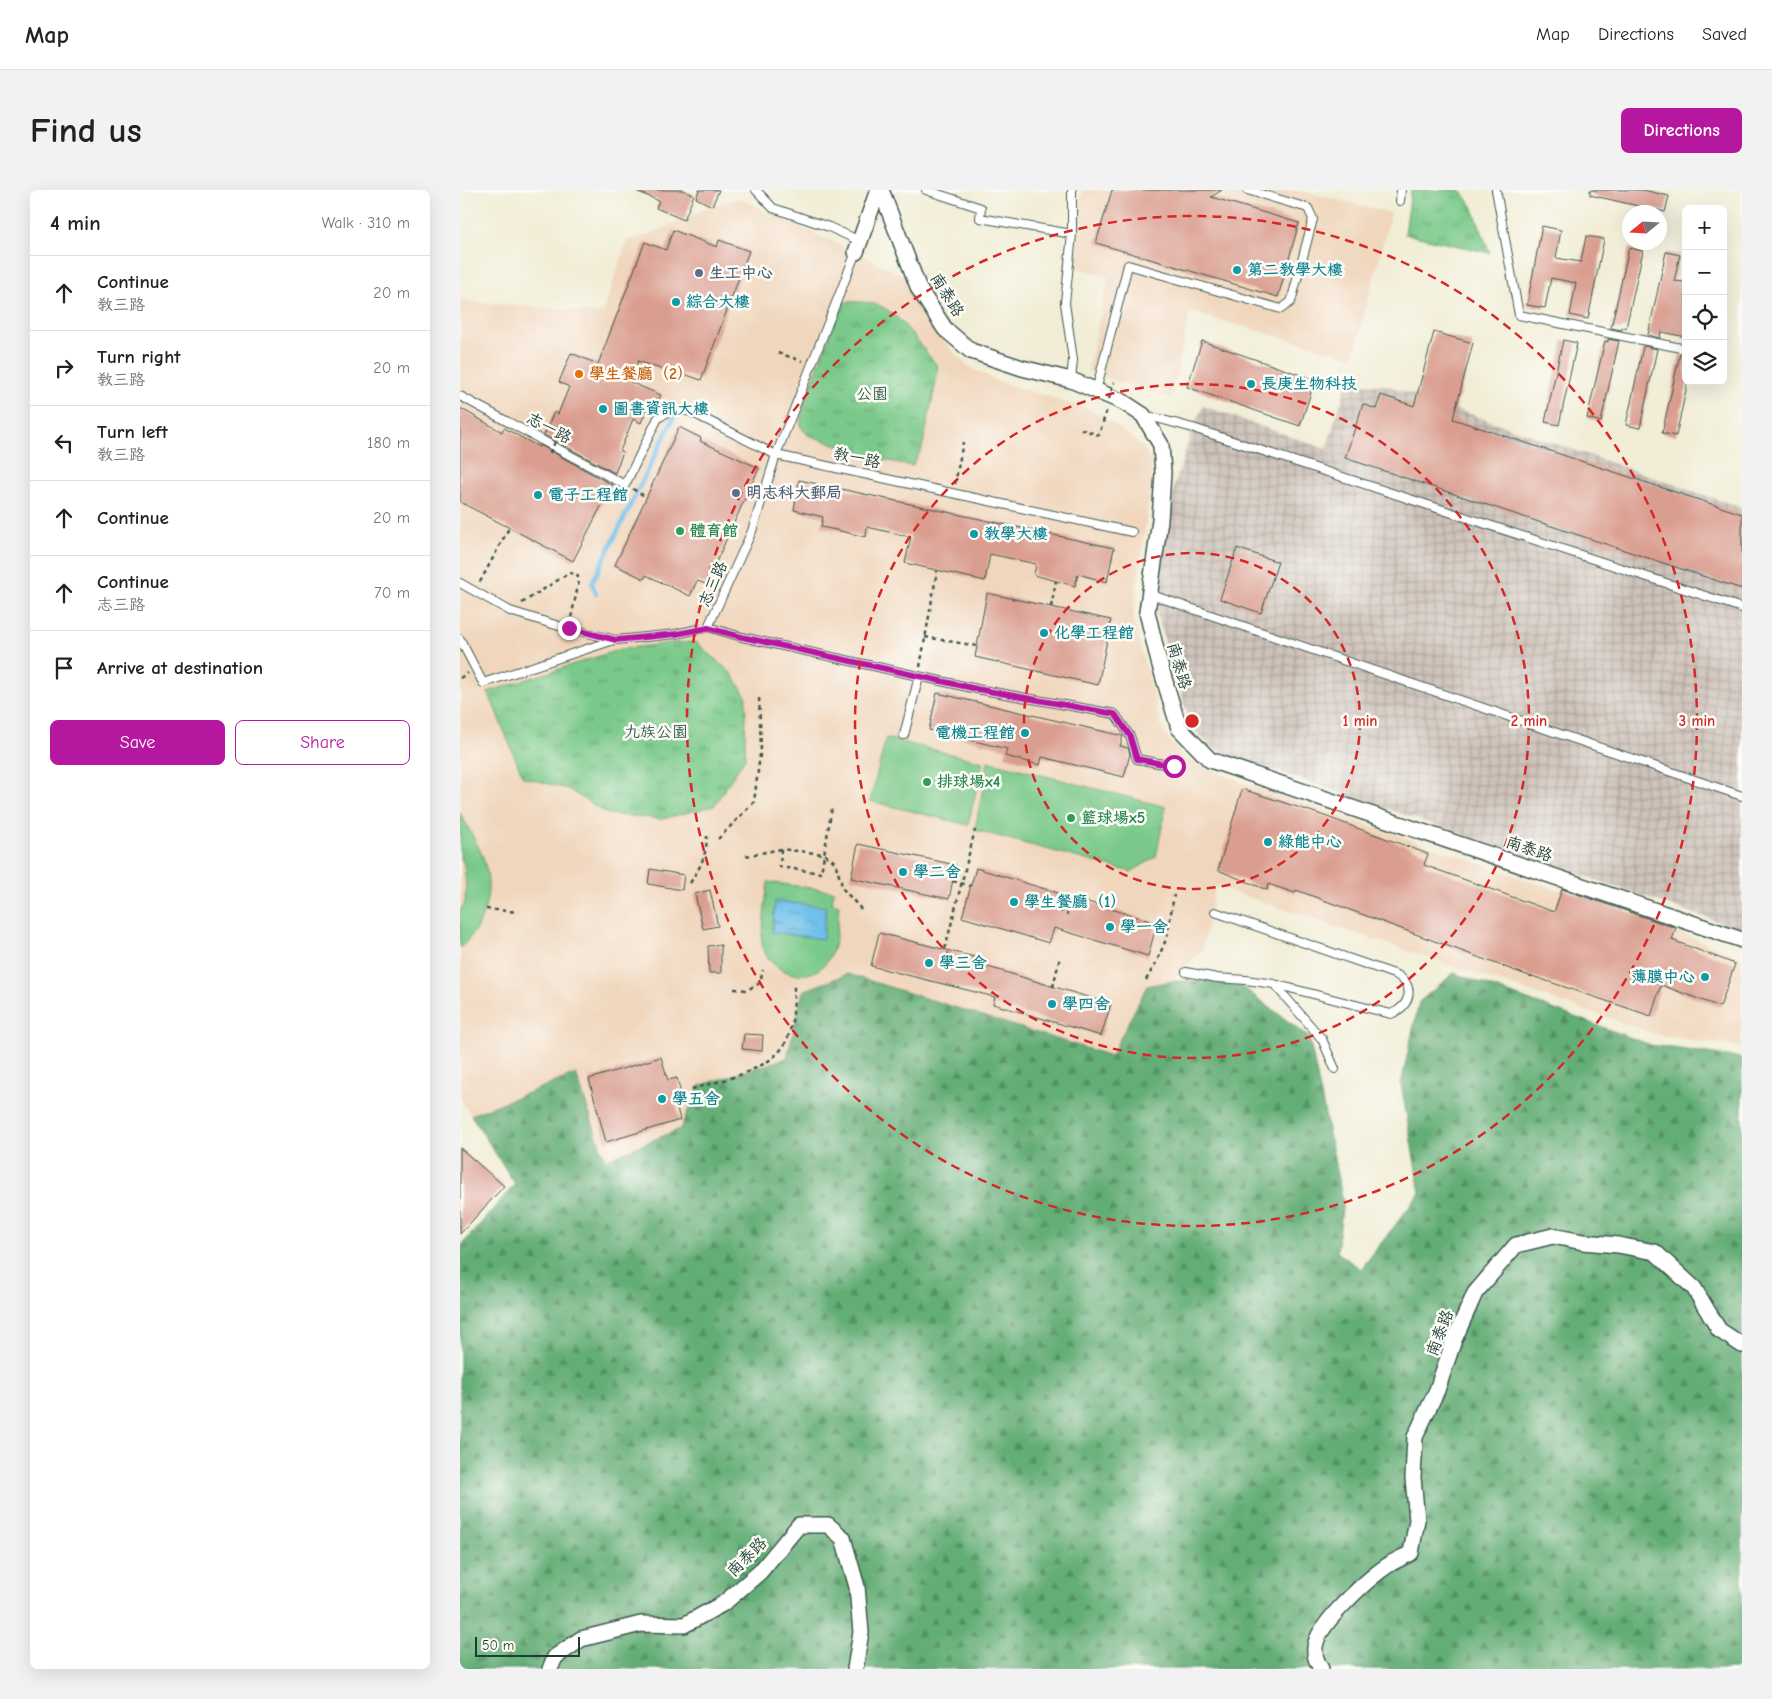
<!DOCTYPE html>
<meta charset="utf-8">
<style>
:root{--surface:#fff;--page:#f2f2f2;--text:#222;--muted:#767676;--line:#e0e0e0;--accent:#b5179e}
body{margin:0;font-family:"Comic Neue","LXGW WenKai TC",sans-serif;background:var(--page);color:var(--text)}
.controls{position:absolute;right:15px;top:15px;display:grid;overflow:hidden;border-radius:8px;box-shadow:0 5px 20px #0002}
.controls button{width:45px;height:45px;display:grid;place-items:center;padding:0;border:0;border-bottom:1px solid var(--line);background:var(--surface);color:var(--text);font:25px sans-serif}
.compass{position:absolute;left:1162px;top:15px;width:45px;height:45px;border-radius:50%;background:var(--surface);box-shadow:0 5px 20px #0002;rotate:252deg}
.scale{position:absolute;left:15px;bottom:12px;width:105px;box-sizing:border-box;padding-left:5px;border:2px solid #1f3d34;border-top:0;font-size:14px;line-height:18px;white-space:nowrap;color:#1f3d34;-webkit-text-stroke:4px #fdfcf7;paint-order:stroke}
.stop{position:absolute;width:15px;height:15px;margin:-11px;border:4px solid #b5179e;border-radius:50%;background:#fff}
.stop.end{background:#b5179e;border-color:#fff;box-shadow:0 1px 5px #0008}
.list{margin:0;padding:0;list-style:none}
h2{display:flex;justify-content:space-between;align-items:center;height:65px;margin:0;padding:0 20px;font-size:21px}
h2 small{font-size:16px;font-weight:400;color:var(--muted)}
.list li{display:grid;grid-template-columns:32px 1fr auto;gap:15px;align-items:center;box-sizing:border-box;height:75px;padding:0 20px;border-top:1px solid var(--line)}
.list b{display:block;font-size:19px;white-space:nowrap}
.list p{margin:0;font-size:16px;white-space:nowrap;color:var(--muted)}
.list em{font-size:16px;font-style:normal;color:var(--muted)}
.actions{display:flex;gap:10px;padding:15px 20px}
.actions a{flex:1;padding:11px 0;border:1px solid var(--accent);border-radius:8px;text-align:center;font-size:18px;color:var(--accent)}
.actions .main{background:var(--accent);color:#fff}
.icon{flex:none;width:28px;height:28px;fill:none;stroke:currentColor;stroke-width:2;stroke-linecap:round;stroke-linejoin:round}
.map{position:relative;flex:none;width:1282px;height:1479px;overflow:hidden;border-radius:8px}
header{display:flex;align-items:center;gap:30px;box-sizing:border-box;height:70px;padding:0 25px;background:var(--surface);border-bottom:1px solid var(--line)}
header strong{font-size:24px}
nav{display:flex;gap:28px;margin-inline-start:auto;font-size:18px}
.intro{display:flex;align-items:center;justify-content:space-between;box-sizing:border-box;height:120px;padding:0 30px}
h1{margin:0;font-size:35px}
.button{padding:12px 22px;border-radius:8px;background:var(--accent);color:#fff;font-size:18px;font-weight:700}
main{display:flex;gap:30px;padding:0 30px}
aside{flex:1;background:var(--surface);border-radius:8px;box-shadow:0 5px 20px #0002}
.map>svg:first-child{display:block}
.built{fill:#f0d6bc}
.industrial{fill:url(#industrial-grid)}
.green{fill:#7ac98a;stroke:#4c835f}
.forest{fill:url(#forest-firs);stroke:#417555}
.park{fill:url(#park-tufts);stroke:#4c835f}
.water{fill:url(#water-ripples);stroke:#487e90}
.lines{fill:none;stroke-linecap:round;stroke-linejoin:round}
.stream{stroke:#70c0eb;stroke-width:4.5}
.building{fill:#da9e90}
.lane-casing{stroke:#3e574c;stroke-width:10}
.street-casing{stroke:#3e574c;stroke-width:18}
.path{stroke:#3e574c;stroke-width:2.5;stroke-dasharray:4 4;stroke-linecap:butt}
.lane{stroke:#fff;stroke-width:8}
.street{stroke:#fff;stroke-width:15}
.path-bridge{stroke:#3e574c;stroke-width:2.5;stroke-dasharray:4 4;stroke-linecap:butt}
.route{stroke:#b5179e;stroke-width:6}
.ring{fill:none;stroke:#d62828;stroke-width:2.5;stroke-dasharray:9 6}
.culture-dot{fill:#0f9aa8;stroke:#fdfcf7;stroke-width:2}
.service-dot{fill:#5c6f8a;stroke:#fdfcf7;stroke-width:2}
.food-dot{fill:#e8710a;stroke:#fdfcf7;stroke-width:2}
.leisure-dot{fill:#2e9e5b;stroke:#fdfcf7;stroke-width:2}
.labels{text-anchor:middle;dominant-baseline:central;stroke-width:5;stroke-linejoin:round;paint-order:stroke}
.culture-label{font-size:16px;font-weight:bold;fill:#0d838f;stroke:#fdfcf7;text-anchor:start}
.service-label{font-size:16px;font-weight:bold;fill:#4e5e75;stroke:#fdfcf7;text-anchor:start}
.street-label{font-size:16px;fill:#1f3d34;stroke:#fdfcf7}
.food-label{font-size:16px;font-weight:bold;fill:#c56008;stroke:#fdfcf7;text-anchor:start}
.park-label{font-size:16px;fill:#36604a;stroke:#fdfcf7}
.leisure-label{font-size:16px;font-weight:bold;fill:#27864d;stroke:#fdfcf7;text-anchor:start}
.centre{fill:#d62828;stroke:#fdfcf7;stroke-width:2.5}
.ring-label{font-size:15px;text-anchor:middle;font-weight:bold;fill:#d62828;stroke:#fdfcf7;stroke-width:5;stroke-linejoin:round;paint-order:stroke}
</style>
<header>
<strong>Map</strong>
<nav><a>Map</a><a>Directions</a><a>Saved</a></nav>
</header>
<div class="intro"><h1>Find us</h1><a class="button">Directions</a></div>
<main>
<aside>
<h2>4 min<small>Walk · 310 m</small></h2>
<ul class="list">
<li><svg class="icon" aria-label="ahead" viewBox="0 0 24 24"><path d="M12 20V5M6 11l6-6 6 6"/></svg><div><b>Continue</b><p>教三路</p></div><em>20 m</em></li>
<li><svg class="icon" aria-label="right" viewBox="0 0 24 24"><path d="M7 20v-9h11M14 6l5 5-5 5"/></svg><div><b>Turn right</b><p>教三路</p></div><em>20 m</em></li>
<li><svg class="icon" aria-label="left" viewBox="0 0 24 24"><path d="M17 20v-9H6M10 6l-5 5 5 5"/></svg><div><b>Turn left</b><p>教三路</p></div><em>180 m</em></li>
<li><svg class="icon" aria-label="ahead" viewBox="0 0 24 24"><path d="M12 20V5M6 11l6-6 6 6"/></svg><div><b>Continue</b></div><em>20 m</em></li>
<li><svg class="icon" aria-label="ahead" viewBox="0 0 24 24"><path d="M12 20V5M6 11l6-6 6 6"/></svg><div><b>Continue</b><p>志三路</p></div><em>70 m</em></li>
<li><svg class="icon" aria-label="arrive" viewBox="0 0 24 24"><path d="M6 21V4h12l-3 4 3 4H6"/></svg><div><b>Arrive at destination</b></div></li>
</ul>
<div class="actions"><a class="main">Save</a><a>Share</a></div>
</aside>
<div class="map">
<svg width="1282" height="1479" viewBox="0 0 1282 1479">
<defs>
<pattern id="industrial-grid" width="8" height="8" patternUnits="userSpaceOnUse" patternTransform="scale(1.25)"><rect width="8" height="8" fill="#cec2b9"/><path d="M0 4h8M4 0v8" fill="none" stroke="#a79f97"/></pattern>
<pattern id="forest-firs" width="22" height="20" patternUnits="userSpaceOnUse" patternTransform="scale(1.25)"><rect width="22" height="20" fill="#63ad76"/><path d="M5 1l3.5 6h-7zM16 11l3.5 6h-7z" fill="#518e62"/></pattern>
<pattern id="park-tufts" width="24" height="20" patternUnits="userSpaceOnUse" patternTransform="scale(1.25)"><rect width="24" height="20" fill="#7ac98a"/><path d="M3 7l-1-3M5 7V3M7 7l1-3M15 17l-1-3M17 17v-4M19 17l1-3" fill="none" stroke="#63a472"/></pattern>
<pattern id="water-ripples" width="26" height="14" patternUnits="userSpaceOnUse" patternTransform="scale(1.25)"><rect width="26" height="14" fill="#70c0eb"/><path d="M2 4q2-2 4 0t4 0M15 11q2-2 4 0t4 0" fill="none" stroke="#5b9dbf"/></pattern>
</defs>
<rect width="100%" height="100%" fill="#fdfcf7"/>
<filter id="ink" filterUnits="userSpaceOnUse"><feTurbulence type="fractalNoise" baseFrequency=".02" numOctaves="2"/><feDisplacementMap in="SourceGraphic" scale="10" xChannelSelector="R" yChannelSelector="G"/><feConvolveMatrix kernelMatrix="1 2 1 2 8 2 1 2 1" color-interpolation-filters="sRGB"/></filter>
<filter id="wash" filterUnits="userSpaceOnUse"><feTurbulence type="fractalNoise" baseFrequency=".0096" numOctaves="4" result="noise"/><feDisplacementMap in="SourceGraphic" scale="20" xChannelSelector="R" yChannelSelector="G"/><feGaussianBlur stdDeviation="1.12" result="paint"/><feColorMatrix in="noise" values="0 0 0 0 0 0 0 0 0 0 0 0 0 0 0 0 0 1.4 0 .05"/><feComposite in="paint" operator="in"/></filter>
<g filter="url(#wash)">
<rect width="100%" height="100%" fill="#f1edd6"/>
<path class="built" d="M 622,0 L 837,0 L 931,23 L 893,167 L 730,122 L 711,208 L 668,195 L 628,181 L 649,87 L 614,77 Z
M 279,8 L 448,87 L 472,137 L 494,163 L 508,176 L 534,190 L 631,220 L 656,235 L 684,258 L 692,274 L 692,286 L 673,429 L 703,541 L 723,568 L 779,591 L 1206,737 L 1282,768 L 1282,857 L 1199,845 L 755,696 L 742,761 L 711,791 L 687,796 L 651,866 L 388,784 L 343,801 L 327,868 L 239,896 L 220,939 L 144,970 L 116,884 L 11,925 L 0,909 L 0,107 L 8,111 L 143,123 L 167,50 L 190,44 L 253,16 Z"/>
<path class="industrial" d="M 887,193 L 929,196 L 1282,318 L 1282,740 L 755,560 L 732,538 L 695,419 L 695,407 L 714,297 L 733,238 L 743,216 L 866,259 Z"/>
<path class="green" d="M 426,548 L 523,572 L 508,635 L 410,611 Z
M 528,571 L 706,617 L 696,667 L 671,682 L 515,640 Z
M 0,623 C 8,638 18,653 23,668 C 35,700 25,736 0,758 L 0,721 L 5,712 L 6,695 L 4,674 L 0,666 Z
M 308,692 L 374,701 L 372,713 L 379,715 C 377,732 378,757 367,771 C 349,797 308,783 302,754 C 301,749 302,743 303,738 C 304,723 306,708 308,692 Z"/>
<path class="forest" d="M 994,783 L 1191,855 L 1282,868 L 1282,1479 L 0,1479 L 0,1057 L 55,994 L 11,925 L 116,884 L 145,970 L 220,939 L 239,896 L 327,868 L 343,801 L 388,784 L 651,866 L 687,796 L 711,791 L 775,791 L 849,847 L 883,1011 L 877,1062 L 901,1079 L 960,1003 L 941,894 L 959,812 Z"/>
<path class="park" d="M 951,0 L 1001,0 L 1012,16 L 1030,63 L 945,44 Z
M 385,112 C 396,112 409,111 420,116 C 441,124 461,158 477,175 L 478,182 L 462,259 L 452,276 L 412,267 L 348,245 L 340,236 L 345,211 L 380,119 Z
M 236,452 L 272,484 L 286,506 L 285,568 L 254,616 L 202,629 L 148,624 L 108,599 L 63,587 L 28,502 L 161,459 L 212,453 Z"/>
<path class="water" d="M 315,711 L 366,717 L 363,749 L 312,742 Z"/>
<g class="lines">
<path class="stream" d="M 136,404 L 132,393 L 217,221"/>
</g>
<g id="blocks">
<path class="building" d="M 174,0 L 223,0 L 234,5 L 224,30 L 196,18 L 199,11 Z
M 239,0 L 259,0 L 252,16 L 236,8 Z
M 652,0 L 762,0 L 751,7 L 839,33 L 818,107 L 636,53 Z
M 1130,0 L 1183,0 L 1209,6 L 1205,22 L 1130,5 Z
M 1082,36 L 1101,40 L 1096,68 L 1121,72 L 1126,46 L 1144,49 L 1128,129 L 1110,125 L 1116,93 L 1091,88 L 1085,118 L 1067,115 Z
M 213,40 L 257,57 L 259,50 L 289,61 L 241,190 L 221,183 L 220,186 L 178,171 L 170,192 L 201,205 L 196,216 L 189,213 L 181,233 L 173,229 L 160,261 L 163,262 L 155,283 L 84,245 L 94,222 L 98,224 L 109,197 L 99,192 L 111,163 L 138,174 L 185,52 L 206,60 Z
M 1169,58 L 1183,61 L 1166,138 L 1162,137 L 1162,140 L 1151,138 Z
M 1206,62 L 1220,65 L 1214,91 L 1226,92 L 1226,147 L 1201,142 L 1200,148 L 1188,145 Z
M 974,142 L 1013,153 L 993,229 L 1282,324 L 1282,399 L 885,268 L 903,214 L 916,219 L 921,205 L 954,216 Z
M 1148,149 L 1159,151 L 1141,232 L 1127,228 L 1145,151 L 1148,152 Z
M 1103,150 L 1117,153 L 1099,235 L 1085,232 Z
M 742,151 L 855,190 L 840,236 L 727,197 Z
M 1185,156 L 1197,159 L 1180,238 L 1166,235 L 1183,157 Z
M 1220,164 L 1226,165 L 1226,191 L 1228,191 L 1216,246 L 1202,243 Z
M 0,218 L 42,242 L 44,238 L 79,257 L 80,255 L 152,295 L 113,371 L 0,312 Z
M 219,237 L 241,248 L 240,251 L 299,278 L 246,394 L 237,391 L 230,406 L 186,385 L 184,389 L 155,375 Z
M 339,290 L 654,358 L 647,392 L 618,384 L 615,396 L 574,385 L 576,374 L 530,364 L 525,391 L 445,373 L 451,347 L 407,337 L 406,347 L 376,340 L 361,337 L 363,327 L 334,320 Z
M 777,358 L 818,372 L 801,423 L 760,409 Z
M 527,403 L 651,430 L 638,495 L 515,467 Z
M 477,503 L 663,546 L 660,556 L 668,558 L 670,564 L 664,587 L 582,567 L 580,575 L 545,566 L 547,559 L 469,540 Z
M 782,599 L 859,624 L 968,664 L 964,675 L 1094,722 L 1102,699 L 1216,738 L 1212,750 L 1275,774 L 1260,817 L 1201,795 L 1191,826 L 1072,786 L 1072,787 L 836,700 L 835,703 L 808,694 L 807,700 L 758,680 Z
M 398,654 L 496,675 L 489,709 L 391,688 Z
M 516,678 L 697,733 L 688,766 L 594,738 L 589,753 L 502,727 Z
M 190,679 L 224,685 L 222,700 L 188,694 Z
M 250,700 L 258,736 L 243,739 L 235,704 Z
M 419,743 L 526,770 L 525,776 L 651,814 L 641,846 L 533,814 L 535,807 L 411,776 Z
M 261,755 L 261,783 L 249,783 L 248,756 Z
M 284,844 L 303,845 L 302,861 L 282,859 Z
M 201,867 L 208,890 L 217,888 L 222,908 L 215,910 L 220,930 L 146,952 L 129,889 Z
M 0,958 L 44,996 L 0,1044 Z"/>
</g>
</g>
<g filter="url(#ink)">
<use href="#blocks" fill-opacity="0" stroke="#3e574c" stroke-width="1"/>
<g class="lines">
<defs>
<path id="lane" d="M 296,0 L 313,18 L 369,37 L 400,51
M 466,0 L 521,18 L 520,28 L 612,44
M 1036,0 L 1059,125 L 1226,159
M 940,11 L 941,0
M 611,190 L 613,170 L 605,113 L 612,44 L 612,0
M 636,201 L 668,75 L 821,119 L 831,112 L 853,29 L 848,18 L 787,0
M 0,206 L 165,295 L 198,228 L 211,220 L 229,221 L 316,265 L 672,342
M 685,225 L 733,238 L 1282,418
M 0,393 L 50,421 L 99,436 L 156,450 L 216,444 L 248,437 L 292,341 L 316,265 L 396,62
M 689,404 L 1282,606
M 248,437 L 282,447 L 517,499 L 655,524 L 670,546 L 677,569 L 714,576
M 0,449 L 23,493 L 154,450
M 444,545 L 459,486
M 726,782 L 757,788 L 786,790 L 814,794 L 931,824 C 950,816 956,797 937,785 L 755,722
M 814,794 L 862,849 L 875,879"/>
<path id="street" d="M 421,0 L 459,99 L 485,139 L 511,161 L 562,178 L 611,190 L 663,212 L 683,225 L 701,255 L 703,283 L 700,330 L 687,422 L 699,472 L 719,538 L 750,570 L 1282,750
M 396,62 L 418,0
M 90,1479 L 95,1467 L 121,1449 L 181,1434 L 224,1435 L 264,1413 L 300,1382 L 339,1335 L 368,1335 L 383,1348 L 397,1397 L 401,1442 L 395,1479
M 861,1479 C 857,1472 854,1466 855,1457 C 857,1434 911,1386 930,1374 C 936,1370 944,1367 951,1363 L 957,1330 L 953,1288 L 955,1247 L 977,1200 L 994,1150 L 1015,1103 L 1056,1055 L 1093,1046 L 1123,1052 L 1158,1055 L 1195,1062 L 1234,1098 L 1259,1140 L 1282,1155"/>
</defs>
<use href="#lane" class="lane-casing"/>
<use href="#street" class="street-casing"/>
<path class="path" d="M 318,163 L 342,171
M 621,239 L 639,245 L 647,219
M 495,294 L 503,252
M 173,299 L 186,307
M 20,392 L 49,338
M 62,413 L 109,383 L 117,384 L 119,391 L 111,428
M 591,417 L 596,391
M 465,447 L 517,456
M 460,477 L 477,381
M 0,488 L 8,483
M 258,649 L 294,612 L 301,557 L 299,507
M 321,659 L 320,677 L 361,683 L 372,617
M 286,666 L 321,659 L 364,664 L 375,672 L 383,699 L 401,719
M 230,693 C 241,676 246,667 247,646
M 26,719 L 58,722
M 599,720 L 608,724
M 485,759 L 515,640
M 686,790 L 697,771 L 707,747 L 714,705
M 593,797 L 600,767
M 274,799 L 287,800 L 300,793 L 303,780
M 232,899 C 262,890 317,880 328,847 C 334,830 334,812 334,794"/>
<use href="#lane" class="lane"/>
<use href="#street" class="street"/>
<path class="path-bridge" d="M 649,209 L 654,192
M 90,263 L 95,252
M 493,691 L 511,696"/>
</g>
</g>
<g class="lines" filter="url(#ink)">
<path class="route" d="M 109,438 L 156,450 L 216,444 L 248,438 L 282,447 L 517,499 L 655,524 L 670,546 L 677,569 L 714,576"/>
</g>
<g class="ring">
<circle cx="732" cy="531" r="168"/>
<circle cx="732" cy="531" r="337"/>
<circle cx="732" cy="531" r="505"/>
</g>
<g class="culture-dot">
<circle cx="777" cy="80" r="5"/>
<circle cx="216" cy="112" r="5"/>
<circle cx="791" cy="194" r="5"/>
<circle cx="143" cy="219" r="5"/>
<circle cx="78" cy="305" r="5"/>
<circle cx="514" cy="344" r="5"/>
<circle cx="584" cy="443" r="5"/>
<circle cx="565" cy="543" r="5"/>
<circle cx="808" cy="652" r="5"/>
<circle cx="443" cy="682" r="5"/>
<circle cx="554" cy="712" r="5"/>
<circle cx="650" cy="737" r="5"/>
<circle cx="469" cy="773" r="5"/>
<circle cx="1245" cy="787" r="5"/>
<circle cx="592" cy="814" r="5"/>
<circle cx="202" cy="909" r="5"/>
</g>
<g class="service-dot">
<circle cx="239" cy="83" r="5"/>
<circle cx="276" cy="303" r="5"/>
</g>
<circle class="food-dot" cx="119" cy="184" r="5"/>
<g class="leisure-dot">
<circle cx="220" cy="341" r="5"/>
<circle cx="467" cy="592" r="5"/>
<circle cx="611" cy="628" r="5"/>
</g>
<g class="labels">
<g class="culture-label">
<text x="787" y="80">第二教學大樓</text>
<text x="226" y="112">綜合大樓</text>
<text x="801" y="194">長庚生物科技</text>
<text x="153" y="219">圖書資訊大樓</text>
<text x="88" y="305">電子工程館</text>
<text x="524" y="344">教學大樓</text>
<text x="594" y="443">化學工程館</text>
<text x="555" y="543" text-anchor="end">電機工程館</text>
<text x="818" y="652">綠能中心</text>
<text x="453" y="682">學二舍</text>
<text x="564" y="712">學生餐廳（1）</text>
<text x="660" y="737">學一舍</text>
<text x="479" y="773">學三舍</text>
<text x="1235" y="787" text-anchor="end">薄膜中心</text>
<text x="602" y="814">學四舍</text>
<text x="212" y="909">學五舍</text>
</g>
<g class="service-label">
<text x="249" y="83">生工中心</text>
<text x="286" y="303">明志科大郵局</text>
</g>
<g class="street-label">
<text transform="translate(487 105) rotate(58)">南泰路</text>
<text transform="translate(89 238) rotate(28)">志一路</text>
<text transform="translate(397 268) rotate(12)">教一路</text>
<text transform="translate(253 394) rotate(-66)">志三路</text>
<text transform="translate(719 476) rotate(74)">南泰路</text>
<text transform="translate(1069 659) rotate(19)">南泰路</text>
<text transform="translate(980 1143) rotate(-69)">南泰路</text>
<text transform="translate(287 1367) rotate(-45)">南泰路</text>
</g>
<g class="food-label">
<text x="129" y="184">學生餐廳（2）</text>
</g>
<g class="park-label">
<text x="412" y="204">公園</text>
<text x="196" y="542">九族公園</text>
</g>
<g class="leisure-label">
<text x="230" y="341">體育館</text>
<text x="477" y="592">排球場x4</text>
<text x="621" y="628">籃球場x5</text>
</g>
</g>
<circle cx="732" cy="531" r="8" class="centre"/>
<g class="ring-label">
<text x="900" y="536">1 min</text>
<text x="1069" y="536">2 min</text>
<text x="1237" y="536">3 min</text>
</g>
</svg>
<div class="controls">
<button>+</button>
<button>−</button>
<button><svg class="icon" aria-label="locate" viewBox="0 0 24 24"><circle cx="12" cy="12" r="6"/><path d="M12 2v4M12 18v4M2 12h4M18 12h4"/></svg></button>
<button><svg class="icon" aria-label="layers" viewBox="0 0 24 24"><path d="M12 4l9 5-9 5-9-5zM3 14l9 5 9-5"/></svg></button>
</div>
<svg class="compass" viewBox="-18 -18 36 36"><path d="M0-13l5 13h-10z" fill="#e53935"/><path d="M0 13l5-13h-10z" fill="#767676"/></svg>
<div class="scale">50 m</div>
<div class="stop" style="left:714px;top:576px"></div>
<div class="stop end" style="left:109px;top:438px"></div>
</div>
</main>
